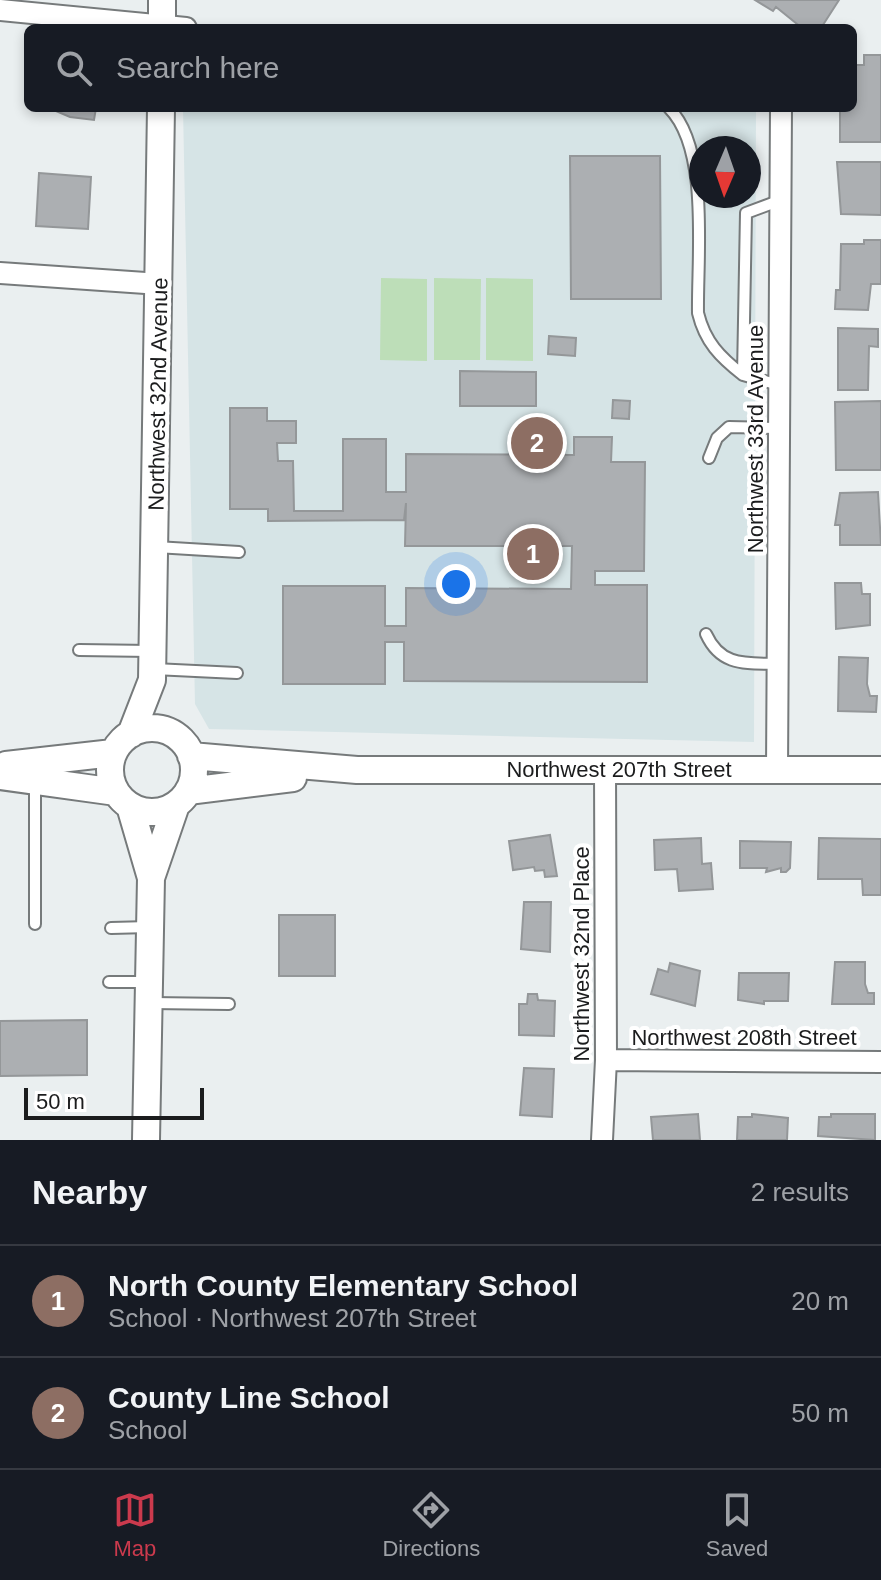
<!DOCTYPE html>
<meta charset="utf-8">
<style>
:root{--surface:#171b24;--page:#242831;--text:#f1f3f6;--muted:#9ea1a6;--line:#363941;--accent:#cb3a4d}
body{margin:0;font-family:Arial,sans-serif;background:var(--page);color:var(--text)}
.compass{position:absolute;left:689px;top:136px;width:72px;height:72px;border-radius:50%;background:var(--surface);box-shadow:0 4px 12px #0003;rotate:182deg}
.scale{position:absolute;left:24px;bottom:20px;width:180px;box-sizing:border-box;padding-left:8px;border:4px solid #1b1c1d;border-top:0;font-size:22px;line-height:28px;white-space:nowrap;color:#1b1c1d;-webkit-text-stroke:6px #fff;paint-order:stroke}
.you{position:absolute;left:456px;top:584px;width:28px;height:28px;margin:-20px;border:6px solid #fff;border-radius:50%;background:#1a73e8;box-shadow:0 0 0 12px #1a73e833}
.badge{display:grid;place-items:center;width:52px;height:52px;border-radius:50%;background:var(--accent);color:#fff;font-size:26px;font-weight:700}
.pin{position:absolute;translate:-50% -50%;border:4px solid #fff;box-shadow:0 2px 8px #0006}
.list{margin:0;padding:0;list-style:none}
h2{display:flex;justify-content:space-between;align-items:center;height:104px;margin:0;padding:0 32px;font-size:34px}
h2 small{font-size:26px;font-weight:400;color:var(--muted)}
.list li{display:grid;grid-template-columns:52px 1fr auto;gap:24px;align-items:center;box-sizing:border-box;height:112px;padding:0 32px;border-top:2px solid var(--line)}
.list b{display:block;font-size:30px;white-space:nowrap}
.list p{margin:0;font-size:26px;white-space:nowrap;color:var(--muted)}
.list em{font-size:26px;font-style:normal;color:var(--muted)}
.icon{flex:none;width:44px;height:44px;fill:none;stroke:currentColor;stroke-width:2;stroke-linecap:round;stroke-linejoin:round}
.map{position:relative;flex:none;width:881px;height:1140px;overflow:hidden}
.search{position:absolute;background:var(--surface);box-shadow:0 4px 12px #0003;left:24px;right:24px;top:24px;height:88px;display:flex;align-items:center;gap:20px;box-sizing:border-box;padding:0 28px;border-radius:12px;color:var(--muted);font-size:30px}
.sheet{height:328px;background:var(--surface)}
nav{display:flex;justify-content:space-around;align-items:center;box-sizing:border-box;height:112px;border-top:2px solid var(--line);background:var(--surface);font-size:22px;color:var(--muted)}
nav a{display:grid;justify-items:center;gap:4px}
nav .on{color:var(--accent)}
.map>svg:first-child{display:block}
.built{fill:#d6e4e6;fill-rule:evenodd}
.green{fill:#bddeb8}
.building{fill:#acafb2;stroke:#949799;stroke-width:2}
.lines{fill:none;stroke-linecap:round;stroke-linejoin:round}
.service-casing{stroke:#767a7b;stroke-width:14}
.minor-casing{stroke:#767a7b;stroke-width:24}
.tertiary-casing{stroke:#767a7b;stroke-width:30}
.service{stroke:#fff;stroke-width:10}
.minor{stroke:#fff;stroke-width:20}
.tertiary{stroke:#fff;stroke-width:26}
.labels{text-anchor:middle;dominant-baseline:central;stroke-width:8;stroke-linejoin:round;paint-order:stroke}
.street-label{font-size:22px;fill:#1b1c1d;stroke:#fff}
</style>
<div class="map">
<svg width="881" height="1140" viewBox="0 0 881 1140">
<rect width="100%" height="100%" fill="#eaeff0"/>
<path class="built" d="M 183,108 L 756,108 L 754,742 L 209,729 L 195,704 ZM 701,148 L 749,148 L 749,196 L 701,196 Z"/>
<path class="green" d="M 381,278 L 427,279 L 427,361 L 380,360 Z
M 434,278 L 481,279 L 480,360 L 434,360 Z
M 486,278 L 533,279 L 533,361 L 486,360 Z"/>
<path class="building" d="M 755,0 L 839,0 L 821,28 L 802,28 L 776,7 L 773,11 Z
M 864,55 L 881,55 L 881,142 L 840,142 L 840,108 L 853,108 L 853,65 L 864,65 Z
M 49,108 L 96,108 L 94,120 L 70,117 Z
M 570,156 L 660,156 L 661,299 L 571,299 Z
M 837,162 L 881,162 L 881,215 L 841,214 Z
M 39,173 L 91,177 L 88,229 L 36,226 Z
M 864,240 L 881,240 L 881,284 L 871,284 L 868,310 L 835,309 L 836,290 L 840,290 L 841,244 L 864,244 Z
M 838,328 L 878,329 L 878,347 L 869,346 L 868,390 L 838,390 Z
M 549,336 L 576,338 L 575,356 L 548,354 Z
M 460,371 L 536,372 L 536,406 L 460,406 Z
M 613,400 L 630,401 L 629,419 L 612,418 Z
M 881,401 L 881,470 L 836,470 L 835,402 Z
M 230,408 L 267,408 L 267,421 L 296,421 L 296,443 L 277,443 L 278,461 L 293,461 L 294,511 L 343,511 L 343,439 L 386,439 L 386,492 L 406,492 L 406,454 L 574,455 L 574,437 L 612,437 L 611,462 L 645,462 L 644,571 L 595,571 L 595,585 L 647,585 L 647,682 L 404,681 L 404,642 L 385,642 L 385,684 L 283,684 L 283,586 L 385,586 L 385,626 L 406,626 L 406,588 L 571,589 L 572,546 L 405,546 L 406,503 L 404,520 L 268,521 L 268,509 L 230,509 Z
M 878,492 L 881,545 L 840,545 L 840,525 L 835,525 L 840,493 Z
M 835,583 L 861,583 L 862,594 L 870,594 L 870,625 L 836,629 Z
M 839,657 L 868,658 L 867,684 L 870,696 L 877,696 L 876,712 L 838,711 Z
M 550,835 L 557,876 L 545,877 L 544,870 L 535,871 L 534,867 L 513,870 L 509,841 Z
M 701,838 L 702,864 L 711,863 L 713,889 L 679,891 L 677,869 L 655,870 L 654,840 Z
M 819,838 L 881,839 L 881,895 L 863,895 L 862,879 L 818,879 Z
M 740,841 L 791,842 L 790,868 L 786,872 L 781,872 L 781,868 L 766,872 L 767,868 L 740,868 Z
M 524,902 L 551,902 L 550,952 L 521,949 Z
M 279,915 L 335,915 L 335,976 L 279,976 Z
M 835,962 L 865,962 L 865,984 L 868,993 L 874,993 L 874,1004 L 832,1004 Z
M 670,963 L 700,971 L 695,1006 L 651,994 L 658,969 L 668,972 Z
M 739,973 L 789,973 L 788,1001 L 764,1001 L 764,1004 L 738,1000 Z
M 528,994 L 537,994 L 538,1000 L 555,1001 L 554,1036 L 519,1035 L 519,1004 L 527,1004 Z
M 87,1020 L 87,1075 L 0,1076 L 0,1021 Z
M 524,1068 L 554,1069 L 552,1117 L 520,1115 Z
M 698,1114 L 700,1140 L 653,1140 L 651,1117 Z
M 752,1114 L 788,1118 L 787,1140 L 737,1140 L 738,1117 L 752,1117 Z
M 831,1114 L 875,1114 L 875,1140 L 818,1136 L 819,1117 L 831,1117 Z"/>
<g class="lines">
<defs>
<path id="service" d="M 669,108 C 710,149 697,257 698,313 C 705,342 720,357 743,375
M 779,385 L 743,375 L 746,213 L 781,200
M 709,458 L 717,438 L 729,427 L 779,428
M 156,547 L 239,552
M 706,634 C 721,667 746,663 778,664
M 79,650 L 151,651
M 154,669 L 237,673
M 35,924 L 35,780
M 111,928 L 149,927
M 109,982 L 147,982
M 151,1003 L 229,1004"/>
<path id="minor" d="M 0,10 L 186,28
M 0,273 L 160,284
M 777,770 L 781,108
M 606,1060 L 881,1062
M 602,1140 L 606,1060 L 605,769"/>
<path id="tertiary" d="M 162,28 L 162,0
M110 770a42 42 0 1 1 84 0a42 42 0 1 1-84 0Z
M 131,734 L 152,680 L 161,108
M 191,756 L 357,770 L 881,770
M 6,765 L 113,753
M 0,776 L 116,792
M 188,791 L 293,778
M 130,806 L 151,878 L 146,1140
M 151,878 L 176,805"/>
</defs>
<use href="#service" class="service-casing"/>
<use href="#minor" class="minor-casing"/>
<use href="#tertiary" class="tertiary-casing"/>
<use href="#service" class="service"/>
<use href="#minor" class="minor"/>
<use href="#tertiary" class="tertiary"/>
</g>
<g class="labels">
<g class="street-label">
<text transform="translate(158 394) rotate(-89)">Northwest 32nd Avenue</text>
<text transform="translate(755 439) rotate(-90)">Northwest 33rd Avenue</text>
<text x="619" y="769">Northwest 207th Street</text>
<text transform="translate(581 954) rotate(-90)">Northwest 32nd Place</text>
<text x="744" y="1037">Northwest 208th Street</text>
</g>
</g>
</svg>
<svg class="compass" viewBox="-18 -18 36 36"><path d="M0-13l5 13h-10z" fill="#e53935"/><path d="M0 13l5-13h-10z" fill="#9ea1a6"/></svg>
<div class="scale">50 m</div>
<div class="you"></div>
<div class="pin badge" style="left:533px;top:554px;background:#8d6e63">1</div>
<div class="pin badge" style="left:537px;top:443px;background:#8d6e63">2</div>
<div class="search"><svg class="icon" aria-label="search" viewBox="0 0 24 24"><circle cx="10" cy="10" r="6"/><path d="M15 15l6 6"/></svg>Search here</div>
</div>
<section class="sheet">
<h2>Nearby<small>2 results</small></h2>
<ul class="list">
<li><span class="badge" style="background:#8d6e63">1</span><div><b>North County Elementary School</b><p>School · Northwest 207th Street</p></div><em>20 m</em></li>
<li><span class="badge" style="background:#8d6e63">2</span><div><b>County Line School</b><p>School</p></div><em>50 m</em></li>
</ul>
</section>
<nav>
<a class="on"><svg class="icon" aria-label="map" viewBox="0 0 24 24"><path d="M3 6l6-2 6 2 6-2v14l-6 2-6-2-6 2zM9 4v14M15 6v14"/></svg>Map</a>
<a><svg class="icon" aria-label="directions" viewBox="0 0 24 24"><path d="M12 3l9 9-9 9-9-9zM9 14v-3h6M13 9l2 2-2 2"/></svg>Directions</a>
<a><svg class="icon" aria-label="saved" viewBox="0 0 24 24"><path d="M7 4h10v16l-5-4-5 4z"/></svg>Saved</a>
</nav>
